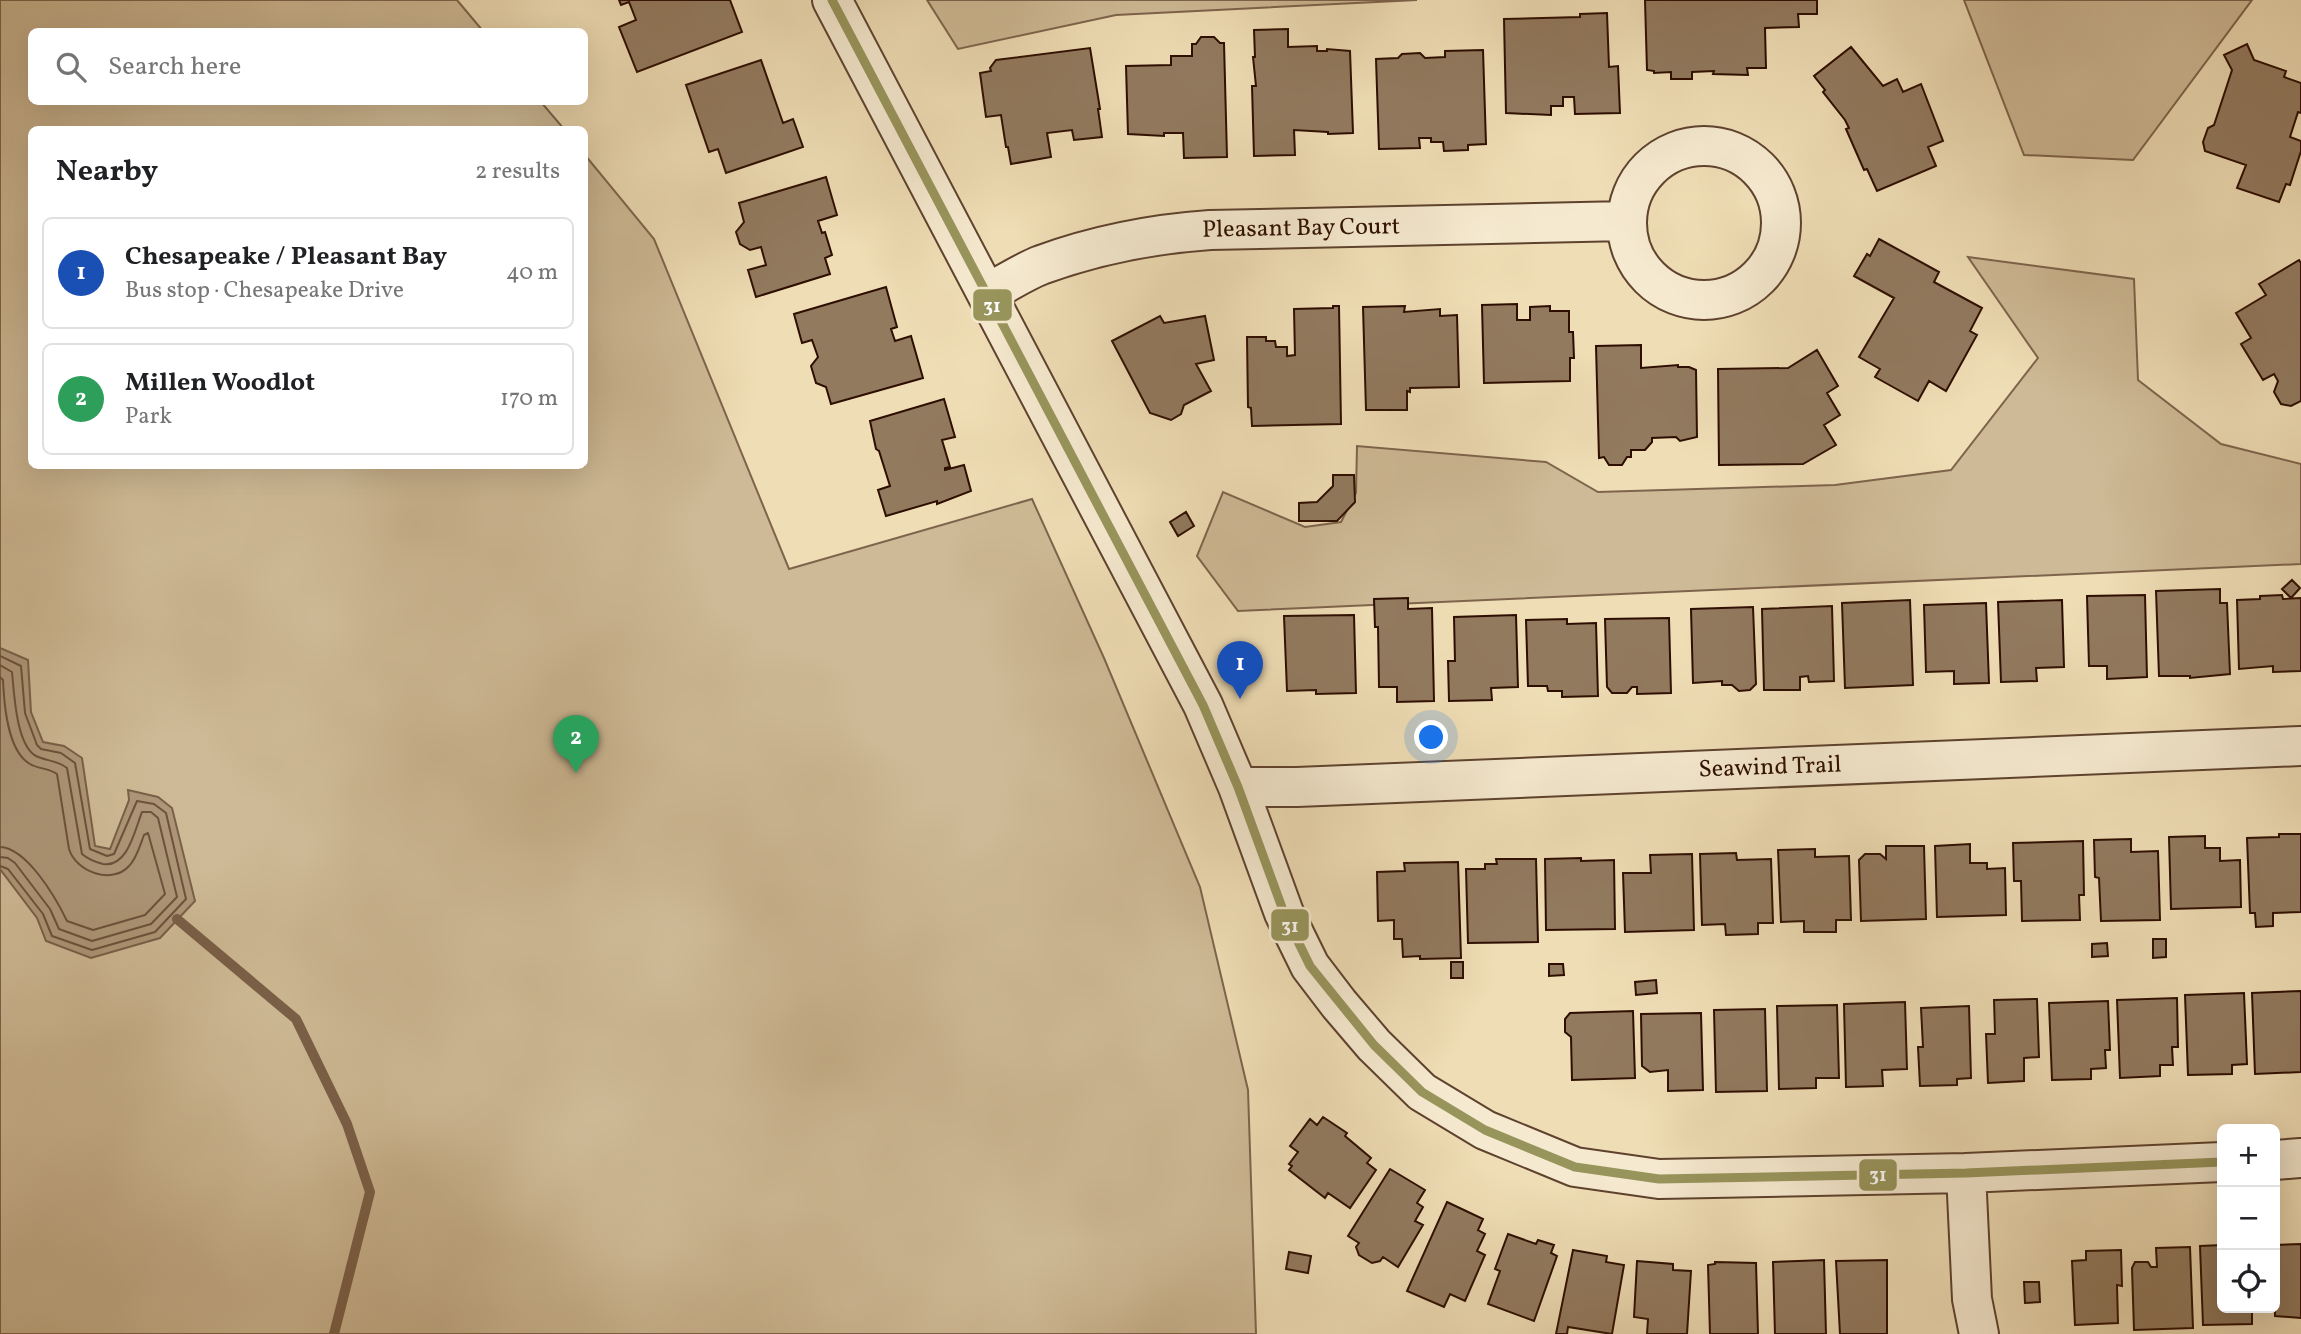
<!DOCTYPE html>
<meta charset="utf-8">
<style>
:root{--surface:#fff;--page:#f6f6f6;--text:#202124;--muted:#757577;--line:#e0e0e0;--accent:#111827}
body{margin:0;font-family:Vollkorn,serif;background:var(--page);color:var(--text)}
.controls{position:absolute;right:21px;bottom:21px;display:grid;overflow:hidden;border-radius:10px;box-shadow:0 7px 28px #0002}
.controls button{width:63px;height:63px;display:grid;place-items:center;padding:0;border:0;border-bottom:2px solid var(--line);background:var(--surface);color:var(--text);font:35px sans-serif}
.you{position:absolute;left:1432px;top:738px;width:24px;height:24px;margin:-18px;border:5px solid #fff;border-radius:50%;background:#1a73e8;box-shadow:0 0 0 10px #1a73e833}
.badge{display:grid;place-items:center;width:46px;height:46px;border-radius:50%;background:var(--accent);color:#fff;font-size:23px;font-weight:700}
.pin{position:absolute;translate:-50% -58px;filter:drop-shadow(0 2px 4px #0008)}
.pin::after{content:'';position:absolute;top:37px;width:24px;height:21px;background:inherit;clip-path:polygon(0 0,100% 0,50% 100%)}
.list{margin:0;padding:0;list-style:none}
h2{display:flex;justify-content:space-between;align-items:center;height:91px;margin:0;padding:0 28px;font-size:30px}
h2 small{font-size:23px;font-weight:400;color:var(--muted)}
.list li{display:grid;grid-template-columns:46px 1fr auto;gap:21px;align-items:center;box-sizing:border-box;height:112px;margin:0 14px 14px;padding:0 14px;border:2px solid var(--line);border-radius:10px}
.list b{display:block;font-size:26px;white-space:nowrap}
.list p{margin:0;font-size:23px;white-space:nowrap;color:var(--muted)}
.list em{font-size:23px;font-style:normal;color:var(--muted)}
.icon{flex:none;width:38px;height:38px;fill:none;stroke:currentColor;stroke-width:2;stroke-linecap:round;stroke-linejoin:round}
.map{position:relative;flex:none;width:2301px;height:1334px;overflow:hidden}
.search{position:absolute;background:var(--surface);box-shadow:0 7px 28px #0002;left:28px;top:28px;width:560px;height:77px;display:flex;align-items:center;gap:18px;box-sizing:border-box;padding:0 24px;border-radius:10px;color:var(--muted);font-size:26px}
.panel{position:absolute;background:var(--surface);box-shadow:0 7px 28px #0002;left:28px;top:126px;width:560px;height:343px;border-radius:10px}
.map>svg:first-child{display:block}
.green{fill:#ceba96;stroke:#7e644c;stroke-width:2}
.water{fill:#ad9778;stroke:#7a6048;stroke-width:2}
.lines{fill:none;stroke-linecap:round;stroke-linejoin:round}
.shore{stroke:#6e523c;stroke-width:2}
.stream{stroke:#7a6048;stroke-width:10}
.building{fill:#927a5f;stroke:#2e0e01;stroke-width:2}
.minor-casing{stroke:#5e422e;stroke-width:42}
.minor{stroke:#f5e9cf;stroke-width:38}
.bus-1-casing{stroke:#f5e9cf;stroke-width:14}
.bus-1{stroke:#98955c;stroke-width:9}
.labels{text-anchor:middle;dominant-baseline:central;stroke-width:5;stroke-linejoin:round;paint-order:stroke}
.street-label{font-size:24px;fill:#2e0e01;stroke:#f5e9cf}
.line-badge{stroke:#f5e9cf;stroke-width:2.5}
.badge-label{font-size:19px;text-anchor:middle;font-weight:bold;fill:#fff}
</style>
<div class="map">
<svg width="2301" height="1334" viewBox="0 0 2301 1334">
<rect width="100%" height="100%" fill="#efddb5"/>
<filter id="stains"><feTurbulence type="fractalNoise" baseFrequency=".00286" numOctaves="4"/><feColorMatrix values="0 0 0 0 .2 0 0 0 0 .09 0 0 0 0 .02 0 0 0 .5 -.17"/></filter>
<radialGradient id="worn" r=".72"><stop offset=".6" stop-color="#630" stop-opacity="0"/><stop offset="1" stop-color="#630" stop-opacity=".3"/></radialGradient>
<path class="green" d="M 0,0 L 457,0 L 483,31 L 32,32 L 32,102 L 541,102 L 564,129 L 32,130 L 32,466 L 584,466 L 585,155 L 654,239 L 789,569 L 1032,499 L 1104,658 L 1200,887 L 1248,1090 L 1256,1334 L 0,1334 Z
M 927,0 L 1417,0 L 1116,15 L 958,49 Z
M 1964,0 L 2252,0 L 2133,160 L 2024,155 Z
M 1968,257 L 2134,279 L 2138,380 L 2221,444 L 2301,464 L 2301,564 L 1238,611 L 1197,556 L 1223,492 L 1305,527 L 1341,522 L 1356,493 L 1357,446 L 1546,462 L 1598,492 L 1835,485 L 1951,470 L 2038,358 Z"/>
<path class="water" d="M 0,648 L 28,660 L 31,712 L 43,742 L 64,746 L 82,758 L 95,846 L 110,849 L 129,800 L 128,790 L 158,797 L 172,808 L 195,901 L 160,938 L 91,958 L 46,941 L 37,918 L 0,869 Z"/>
<g class="lines">
<path class="shore" d="M 0,656 L 21,666 L 25,713 L 37,745 L 41,749 L 61,753 L 75,763 L 90,849 L 107,856 L 114,854 L 137,801 L 154,804 L 166,813 L 186,899 L 155,932 L 92,950 L 52,936 L 43,914 L 8,869 L 0,866
M 0,665 L 12,672 C 14,692 16,745 36,756 C 46,761 57,760 67,768 L 82,854 C 89,860 95,862 103,864 C 128,868 135,829 142,812 L 151,812 L 158,818 L 177,897 L 151,924 L 92,941 L 59,929 L 50,909 L 15,863 L 8,858 L 0,857
M 0,677 L 3,680 C 4,703 7,751 30,764 C 38,769 49,768 57,774 L 69,849 C 76,872 112,885 129,866 C 137,858 140,845 144,835 L 148,833 L 165,894 L 145,915 L 93,930 L 67,921 C 56,898 27,848 0,847"/>
<path class="stream" d="M 177,919 L 296,1019 L 347,1124 L 370,1192 L 334,1334"/>
</g>
<path class="building" d="M 619,0 L 730,0 L 742,32 L 637,72 L 619,27 L 636,20 L 629,2 L 621,5 Z
M 1645,0 L 1817,0 L 1817,14 L 1798,14 L 1799,27 L 1765,28 L 1766,68 L 1747,68 L 1748,75 L 1713,74 L 1714,71 L 1692,72 L 1692,79 L 1671,79 L 1671,72 L 1654,73 L 1654,71 L 1647,70 Z
M 1607,13 L 1609,67 L 1618,66 L 1620,113 L 1575,114 L 1574,97 L 1563,97 L 1563,106 L 1551,106 L 1551,115 L 1506,113 L 1504,19 L 1580,17 L 1580,14 Z
M 1288,29 L 1288,47 L 1317,46 L 1317,51 L 1327,51 L 1327,49 L 1350,51 L 1353,133 L 1328,134 L 1328,132 L 1294,130 L 1295,155 L 1254,156 L 1252,86 L 1256,86 L 1253,57 L 1255,57 L 1254,30 Z
M 1201,37 L 1214,37 L 1220,43 L 1224,43 L 1227,157 L 1184,158 L 1183,133 L 1164,133 L 1164,136 L 1128,134 L 1126,66 L 1171,65 L 1171,56 L 1192,56 L 1192,44 L 1196,44 Z
M 2247,44 L 2254,60 L 2286,71 L 2284,77 L 2301,83 L 2301,113 L 2298,112 L 2290,137 L 2301,141 L 2301,151 L 2290,185 L 2286,184 L 2279,202 L 2237,188 L 2246,165 L 2205,151 L 2203,142 L 2208,128 L 2214,125 L 2232,70 L 2224,55 Z
M 1851,47 L 1883,86 L 1897,79 L 1903,92 L 1921,84 L 1943,141 L 1928,147 L 1936,166 L 1877,191 L 1867,169 L 1864,170 L 1846,129 L 1849,128 L 1845,120 L 1823,92 L 1825,90 L 1814,76 Z
M 1090,48 L 1100,109 L 1098,109 L 1102,137 L 1074,140 L 1072,130 L 1047,133 L 1051,157 L 1011,164 L 1008,147 L 1006,147 L 1001,115 L 986,117 L 980,73 L 991,71 L 990,68 L 996,60 Z
M 1483,50 L 1486,144 L 1468,145 L 1468,150 L 1444,151 L 1443,142 L 1431,142 L 1431,138 L 1419,138 L 1420,148 L 1379,149 L 1376,59 L 1398,58 L 1402,54 L 1420,53 L 1425,58 L 1445,57 L 1445,51 Z
M 761,60 L 783,123 L 793,119 L 803,147 L 726,173 L 718,149 L 709,152 L 686,85 Z
M 826,177 L 837,215 L 818,221 L 822,233 L 825,232 L 832,255 L 825,258 L 830,274 L 756,297 L 748,270 L 766,265 L 761,247 L 750,250 L 740,244 L 736,232 L 744,222 L 739,203 Z
M 1879,239 L 1939,272 L 1934,282 L 1982,308 L 1970,331 L 1977,335 L 1946,391 L 1929,381 L 1918,401 L 1875,377 L 1880,369 L 1859,357 L 1894,298 L 1854,276 L 1867,254 L 1870,256 Z
M 2299,260 L 2301,263 L 2301,401 L 2291,406 L 2281,404 L 2274,392 L 2278,381 L 2274,374 L 2263,380 L 2241,344 L 2251,338 L 2236,313 L 2266,295 L 2259,284 Z
M 886,287 L 897,327 L 891,329 L 895,341 L 911,336 L 923,378 L 831,404 L 826,387 L 816,383 L 811,366 L 818,357 L 812,340 L 802,343 L 794,314 Z
M 1517,304 L 1517,320 L 1530,320 L 1530,307 L 1550,306 L 1550,311 L 1569,311 L 1569,332 L 1573,332 L 1574,358 L 1570,358 L 1570,381 L 1484,383 L 1482,305 Z
M 1333,306 L 1339,306 L 1341,424 L 1252,426 L 1251,408 L 1248,407 L 1247,337 L 1266,337 L 1266,341 L 1275,341 L 1276,347 L 1287,347 L 1287,356 L 1295,355 L 1294,309 L 1333,308 Z
M 1405,306 L 1404,312 L 1440,309 L 1440,316 L 1457,315 L 1459,387 L 1410,388 L 1410,392 L 1407,391 L 1407,410 L 1366,410 L 1363,307 Z
M 1160,316 L 1164,323 L 1205,316 L 1214,360 L 1196,364 L 1211,391 L 1184,405 L 1181,414 L 1171,420 L 1150,413 L 1112,341 Z
M 1641,345 L 1641,368 L 1678,365 L 1678,367 L 1689,367 L 1696,370 L 1697,437 L 1680,441 L 1676,437 L 1652,438 L 1652,442 L 1645,450 L 1631,450 L 1631,457 L 1627,457 L 1622,465 L 1609,465 L 1604,457 L 1599,458 L 1596,346 Z
M 1817,350 L 1838,386 L 1827,393 L 1840,415 L 1824,425 L 1836,445 L 1803,464 L 1719,465 L 1718,369 L 1788,368 Z
M 944,399 L 955,437 L 942,440 L 950,467 L 945,468 L 945,470 L 964,465 L 971,491 L 937,504 L 937,501 L 886,516 L 878,490 L 890,486 L 879,451 L 876,449 L 870,421 Z
M 1333,475 L 1354,475 L 1355,502 L 1337,521 L 1299,521 L 1299,503 L 1317,502 L 1333,486 Z
M 1186,512 L 1194,526 L 1178,536 L 1170,522 Z
M 2292,580 L 2300,588 L 2291,598 L 2282,589 Z
M 2220,589 L 2220,603 L 2227,603 L 2230,674 L 2190,678 L 2190,676 L 2159,676 L 2156,591 Z
M 2145,595 L 2147,677 L 2107,679 L 2107,666 L 2089,666 L 2087,596 Z
M 2282,595 L 2283,599 L 2301,598 L 2301,671 L 2273,672 L 2273,666 L 2239,669 L 2237,600 L 2260,599 L 2260,596 Z
M 1408,598 L 1408,609 L 1432,608 L 1434,701 L 1397,702 L 1397,687 L 1379,687 L 1378,627 L 1375,627 L 1374,599 Z
M 1910,600 L 1913,685 L 1845,688 L 1842,603 Z
M 2062,600 L 2064,667 L 2036,668 L 2037,681 L 2001,682 L 1998,602 Z
M 1986,603 L 1989,683 L 1954,684 L 1954,671 L 1926,672 L 1924,605 Z
M 1832,606 L 1834,681 L 1809,682 L 1808,676 L 1800,677 L 1800,690 L 1764,690 L 1762,609 Z
M 1753,607 L 1756,684 L 1750,690 L 1739,691 L 1732,685 L 1722,685 L 1722,681 L 1693,683 L 1691,609 Z
M 1354,615 L 1356,693 L 1316,694 L 1316,690 L 1287,691 L 1284,616 Z
M 1516,615 L 1518,687 L 1491,688 L 1492,700 L 1449,701 L 1448,661 L 1455,661 L 1454,617 Z
M 1669,618 L 1671,693 L 1637,694 L 1637,687 L 1632,687 L 1627,693 L 1612,693 L 1607,687 L 1605,619 Z
M 1567,619 L 1567,624 L 1596,623 L 1598,696 L 1562,697 L 1562,691 L 1548,691 L 1547,686 L 1528,686 L 1526,620 Z
M 2279,834 L 2301,834 L 2301,912 L 2273,913 L 2273,926 L 2256,927 L 2255,913 L 2250,913 L 2247,838 L 2279,837 Z
M 2205,836 L 2205,848 L 2220,848 L 2220,861 L 2240,860 L 2241,907 L 2171,909 L 2169,837 Z
M 2131,839 L 2131,852 L 2158,851 L 2160,920 L 2101,921 L 2099,878 L 2095,877 L 2094,840 Z
M 2083,841 L 2084,895 L 2079,895 L 2080,920 L 2022,921 L 2021,881 L 2014,881 L 2013,843 Z
M 1970,844 L 1970,863 L 1987,863 L 1987,869 L 2005,868 L 2006,915 L 1937,917 L 1935,846 Z
M 1886,846 L 1924,846 L 1926,919 L 1861,921 L 1859,860 L 1865,854 L 1880,854 L 1886,859 Z
M 1815,849 L 1815,857 L 1849,856 L 1851,920 L 1836,920 L 1836,932 L 1804,932 L 1804,921 L 1781,922 L 1778,850 Z
M 1736,853 L 1737,860 L 1771,859 L 1773,923 L 1758,923 L 1758,934 L 1726,935 L 1725,924 L 1702,925 L 1700,854 Z
M 1692,854 L 1694,930 L 1625,932 L 1623,873 L 1651,873 L 1650,855 Z
M 1581,858 L 1581,861 L 1614,860 L 1615,929 L 1546,930 L 1545,859 Z
M 1496,859 L 1536,859 L 1538,942 L 1468,943 L 1466,869 L 1485,869 L 1485,864 L 1497,864 Z
M 1458,862 L 1461,958 L 1420,959 L 1420,956 L 1403,957 L 1402,939 L 1394,939 L 1394,920 L 1378,921 L 1377,872 L 1405,871 L 1404,863 Z
M 2153,939 L 2166,939 L 2166,957 L 2153,958 Z
M 2107,943 L 2108,956 L 2092,957 L 2092,944 Z
M 1451,962 L 1463,962 L 1463,978 L 1451,978 Z
M 1549,964 L 1563,964 L 1564,975 L 1549,976 Z
M 1656,980 L 1657,993 L 1636,995 L 1635,982 Z
M 2301,991 L 2301,1072 L 2255,1074 L 2252,993 Z
M 2244,993 L 2247,1064 L 2232,1065 L 2232,1074 L 2188,1075 L 2185,995 Z
M 2177,998 L 2178,1047 L 2172,1047 L 2173,1065 L 2160,1065 L 2160,1076 L 2120,1078 L 2117,1000 Z
M 2037,999 L 2039,1057 L 2024,1058 L 2024,1081 L 1988,1083 L 1986,1034 L 1995,1034 L 1994,1000 Z
M 2108,1001 L 2110,1050 L 2105,1050 L 2106,1068 L 2091,1069 L 2091,1079 L 2052,1080 L 2049,1003 Z
M 1905,1002 L 1907,1069 L 1882,1070 L 1883,1086 L 1846,1087 L 1844,1004 Z
M 1837,1005 L 1839,1078 L 1816,1078 L 1816,1088 L 1779,1089 L 1777,1006 Z
M 1969,1006 L 1971,1078 L 1957,1079 L 1957,1085 L 1920,1086 L 1918,1047 L 1923,1047 L 1921,1008 Z
M 1765,1009 L 1767,1091 L 1716,1092 L 1714,1010 Z
M 1633,1011 L 1635,1078 L 1572,1080 L 1571,1037 L 1565,1032 L 1565,1019 L 1570,1013 Z
M 1701,1013 L 1703,1090 L 1668,1091 L 1668,1070 L 1650,1072 L 1642,1066 L 1641,1014 Z
M 1323,1117 L 1347,1133 L 1345,1136 L 1371,1158 L 1367,1163 L 1376,1170 L 1350,1208 L 1328,1193 L 1325,1198 L 1289,1170 L 1292,1166 L 1289,1164 L 1298,1152 L 1290,1146 L 1310,1119 L 1317,1125 Z
M 1390,1169 L 1425,1190 L 1417,1203 L 1423,1207 L 1415,1221 L 1423,1225 L 1398,1267 L 1383,1257 L 1380,1261 L 1372,1263 L 1359,1255 L 1356,1247 L 1359,1243 L 1348,1236 Z
M 1447,1202 L 1483,1219 L 1478,1230 L 1485,1234 L 1477,1251 L 1485,1255 L 1465,1301 L 1450,1294 L 1444,1307 L 1407,1291 Z
M 1508,1234 L 1536,1244 L 1538,1240 L 1554,1245 L 1551,1253 L 1557,1256 L 1534,1321 L 1488,1304 L 1500,1271 L 1495,1269 Z
M 2301,1244 L 2301,1318 L 2275,1316 L 2275,1245 Z
M 2222,1245 L 2222,1308 L 2252,1308 L 2252,1324 L 2203,1325 L 2200,1246 Z
M 2190,1247 L 2193,1328 L 2134,1330 L 2132,1268 L 2135,1262 L 2148,1262 L 2151,1267 L 2157,1267 L 2156,1248 Z
M 1573,1250 L 1607,1256 L 1606,1262 L 1624,1265 L 1612,1334 L 1568,1327 L 1567,1334 L 1556,1334 Z
M 2121,1250 L 2122,1286 L 2117,1285 L 2118,1323 L 2075,1325 L 2072,1261 L 2086,1260 L 2086,1251 Z
M 1289,1252 L 1311,1256 L 1308,1273 L 1286,1269 Z
M 1824,1260 L 1826,1334 L 1775,1334 L 1773,1262 Z
M 1887,1260 L 1887,1334 L 1840,1334 L 1836,1261 Z
M 1637,1261 L 1673,1264 L 1673,1270 L 1691,1271 L 1687,1334 L 1647,1334 L 1648,1319 L 1634,1317 Z
M 1715,1262 L 1756,1263 L 1758,1334 L 1710,1334 L 1708,1265 L 1715,1264 Z
M 2024,1282 L 2039,1282 L 2040,1302 L 2025,1303 Z"/>
<g class="lines">
<defs>
<path id="minor" d="M 832,0 L 1203,705 L 1238,787 L 1284,913 L 1310,966 L 1339,1004 L 1374,1045 L 1422,1092 L 1485,1130 L 1575,1167 L 1659,1179 L 1966,1173 L 2222,1162
M1627 223a77 77 0 1 1 154 0a77 77 0 1 1-154 0Z
M 988,293 C 1005,284 1023,272 1041,265 C 1096,245 1152,234 1210,230 L 1626,221
M 1238,787 L 1297,787 L 2301,746
M 2275,1160 L 2301,1158
M 1966,1173 L 1972,1299 L 1979,1334"/>
</defs>
<use href="#minor" class="minor-casing"/>
<use href="#minor" class="minor"/>
<defs>
<path id="bus-1" d="M 832,0 L 1203,705 L 1238,787 L 1284,913 L 1310,966 L 1374,1045 L 1422,1092 L 1485,1130 L 1575,1167 L 1659,1179 L 1966,1173 L 2222,1162"/>
</defs>
<use href="#bus-1" class="bus-1-casing"/>
<use href="#bus-1" class="bus-1"/>
</g>
<g class="labels">
<g class="street-label">
<text transform="translate(1301 229) rotate(-1)">Pleasant Bay Court</text>
<text transform="translate(1770 768) rotate(-2)">Seawind Trail</text>
</g>
</g>
<g class="line-badge">
<rect x="972" y="288" width="41" height="34" rx="7" fill="#98955c"/>
<rect x="1270" y="908" width="40" height="34" rx="7" fill="#98955c"/>
<rect x="1858" y="1158" width="40" height="34" rx="7" fill="#98955c"/>
</g>
<g class="badge-label">
<text x="992" y="312">31</text>
<text x="1290" y="932">31</text>
<text x="1878" y="1181">31</text>
</g>
<rect width="100%" height="100%" filter="url(#stains)"/>
<rect width="100%" height="100%" fill="url(#worn)"/>
</svg>
<div class="controls">
<button>+</button>
<button>−</button>
<button><svg class="icon" aria-label="locate" viewBox="0 0 24 24"><circle cx="12" cy="12" r="6"/><path d="M12 2v4M12 18v4M2 12h4M18 12h4"/></svg></button>
</div>
<div class="you"></div>
<div class="pin badge" style="left:1240px;top:699px;background:#1a4fb4">1</div>
<div class="pin badge" style="left:576px;top:773px;background:#2e9e5b">2</div>
<div class="search"><svg class="icon" aria-label="search" viewBox="0 0 24 24"><circle cx="10" cy="10" r="6"/><path d="M15 15l6 6"/></svg>Search here</div>
<section class="panel">
<h2>Nearby<small>2 results</small></h2>
<ul class="list">
<li><span class="badge" style="background:#1a4fb4">1</span><div><b>Chesapeake / Pleasant Bay</b><p>Bus stop · Chesapeake Drive</p></div><em>40 m</em></li>
<li><span class="badge" style="background:#2e9e5b">2</span><div><b>Millen Woodlot</b><p>Park</p></div><em>170 m</em></li>
</ul>
</section>
</div>
